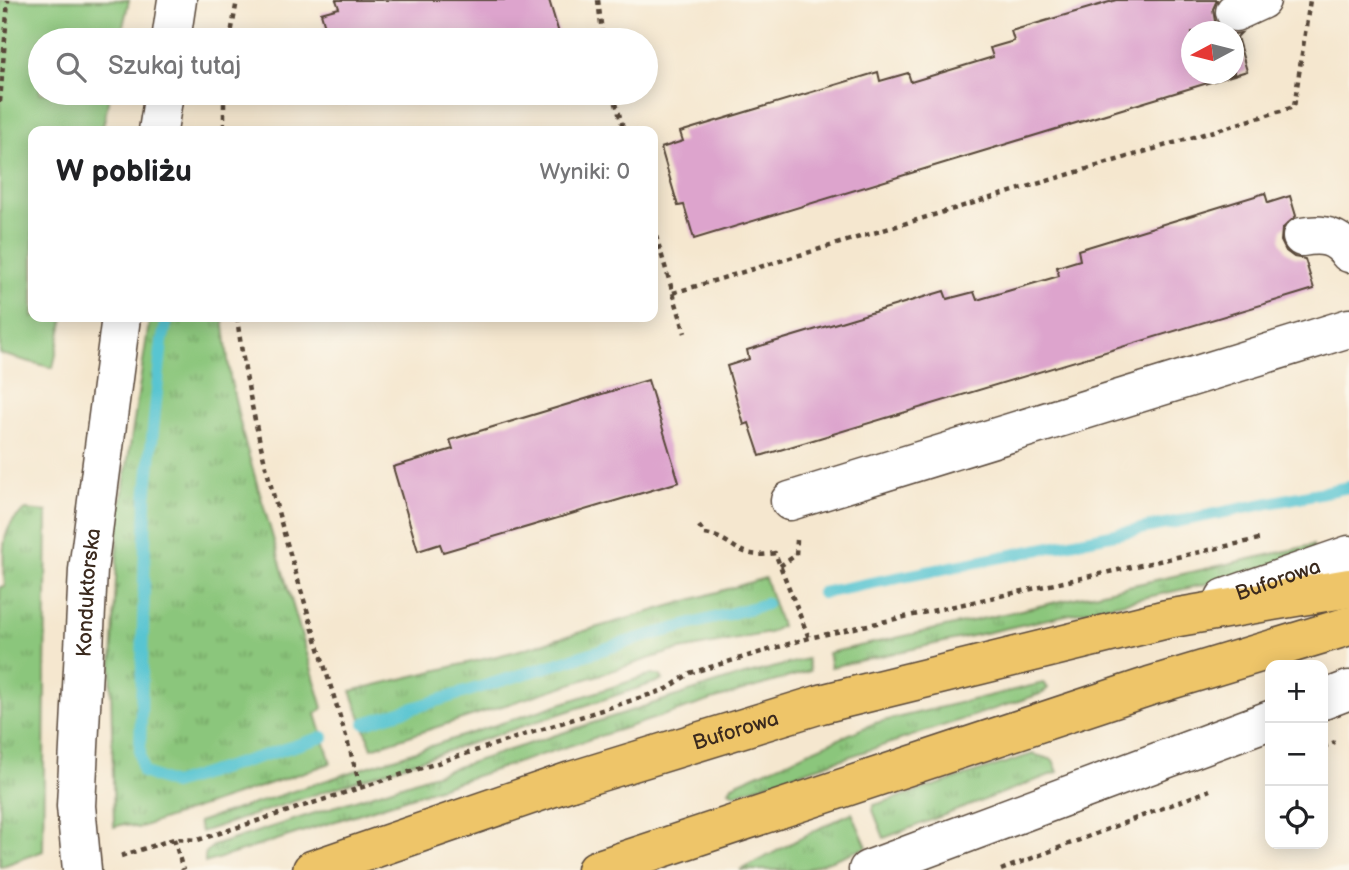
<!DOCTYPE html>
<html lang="pl">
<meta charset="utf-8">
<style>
:root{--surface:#fff;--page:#f6f6f6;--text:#202124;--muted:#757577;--line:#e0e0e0}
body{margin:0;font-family:"Balsamiq Sans",sans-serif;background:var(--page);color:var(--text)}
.controls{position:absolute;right:21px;bottom:21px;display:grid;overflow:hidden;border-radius:14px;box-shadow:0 4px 18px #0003}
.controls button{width:63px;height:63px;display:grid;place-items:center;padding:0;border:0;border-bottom:2px solid var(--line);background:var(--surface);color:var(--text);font:35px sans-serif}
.compass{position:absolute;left:1181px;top:21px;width:63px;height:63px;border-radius:50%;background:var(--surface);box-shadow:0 4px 18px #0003;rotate:263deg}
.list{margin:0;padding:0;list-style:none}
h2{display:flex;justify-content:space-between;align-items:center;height:91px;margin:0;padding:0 28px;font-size:30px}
h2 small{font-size:23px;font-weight:400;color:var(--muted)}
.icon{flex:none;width:38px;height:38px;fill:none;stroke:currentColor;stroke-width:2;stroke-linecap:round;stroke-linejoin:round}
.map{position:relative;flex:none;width:1349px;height:870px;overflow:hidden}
.search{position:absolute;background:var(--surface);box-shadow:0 4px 18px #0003;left:28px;top:28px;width:630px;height:77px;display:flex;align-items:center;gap:18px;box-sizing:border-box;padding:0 24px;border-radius:38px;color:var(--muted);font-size:26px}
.panel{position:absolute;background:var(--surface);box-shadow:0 4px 18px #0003;left:28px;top:126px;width:630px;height:196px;border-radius:14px}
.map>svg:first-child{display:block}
.grass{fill:url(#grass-tufts);stroke:#63784c;stroke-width:2}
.green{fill:#8bc67b;stroke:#63784c;stroke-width:2}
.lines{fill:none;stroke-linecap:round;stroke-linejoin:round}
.stream{stroke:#59c5d1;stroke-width:12}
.building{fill:#dda4cd}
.minor-casing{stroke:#574639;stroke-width:41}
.major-casing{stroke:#574639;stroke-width:41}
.path{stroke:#574639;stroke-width:4.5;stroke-dasharray:5 5;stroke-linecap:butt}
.minor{stroke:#fff;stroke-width:38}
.major{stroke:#eec569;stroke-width:38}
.labels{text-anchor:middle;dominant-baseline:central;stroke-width:6;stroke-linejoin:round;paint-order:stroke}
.street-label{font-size:21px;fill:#3b2a1e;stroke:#fbf7ec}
</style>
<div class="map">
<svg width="1349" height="870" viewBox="0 0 1349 870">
<defs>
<pattern id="grass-tufts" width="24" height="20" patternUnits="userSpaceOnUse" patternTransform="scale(1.75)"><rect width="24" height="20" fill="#8bc67b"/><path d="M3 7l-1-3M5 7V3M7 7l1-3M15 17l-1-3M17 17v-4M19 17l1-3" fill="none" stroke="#73a164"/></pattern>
</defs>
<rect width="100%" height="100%" fill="#fbf7ec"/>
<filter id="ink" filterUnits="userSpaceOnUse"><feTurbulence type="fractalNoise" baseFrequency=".0143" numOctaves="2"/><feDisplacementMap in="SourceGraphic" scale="14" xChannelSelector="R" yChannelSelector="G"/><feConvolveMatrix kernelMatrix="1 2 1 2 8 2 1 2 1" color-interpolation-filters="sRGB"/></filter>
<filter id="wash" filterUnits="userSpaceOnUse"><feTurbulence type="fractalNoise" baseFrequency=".00686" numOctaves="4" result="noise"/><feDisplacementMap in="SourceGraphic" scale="28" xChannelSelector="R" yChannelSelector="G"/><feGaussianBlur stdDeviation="1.57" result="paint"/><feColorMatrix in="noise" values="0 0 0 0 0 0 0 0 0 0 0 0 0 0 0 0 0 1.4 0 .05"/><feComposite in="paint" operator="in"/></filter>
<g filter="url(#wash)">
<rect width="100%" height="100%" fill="#f5e7cf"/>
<path class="grass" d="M 150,317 L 223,317 L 230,377 L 243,436 L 323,708 L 316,714 L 331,763 L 138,828 L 124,824 L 114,827 L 111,683 L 119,517 Z
M 26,510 L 47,512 L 43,851 L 0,867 L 0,587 L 5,586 C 2,553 0,525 26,510 Z
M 1313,545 L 1314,553 L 1202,585 L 831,667 L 828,653 Z
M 765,578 L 781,626 L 769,633 L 670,652 L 372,748 L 351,691 L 513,652 Z
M 807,659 L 810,671 L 712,700 L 205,863 L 205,854 L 213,846 L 729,679 Z
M 649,675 L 660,675 L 663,680 L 201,832 L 198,822 Z
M 1043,683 L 1048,688 L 1043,693 L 735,794 L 729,791 L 732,785 L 875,723 Z
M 1033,754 L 1053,760 L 1058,772 L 884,838 L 873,810 L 874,805 Z
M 852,813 L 867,847 L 805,870 L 740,870 C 778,852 813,829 852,813 Z"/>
<path class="green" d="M 0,0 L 129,0 L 120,40 L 40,40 L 40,93 L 110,93 L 102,131 L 33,131 L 33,317 L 64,317 L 53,368 L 0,354 Z"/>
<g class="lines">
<path class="stream" d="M 168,317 L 162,341 L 146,500 L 140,754 L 143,772 L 173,784 L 323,737
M 822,593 L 1349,487
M 365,723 L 640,638 L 766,604"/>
</g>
<g id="blocks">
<path class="building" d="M 336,0 L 549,0 L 561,40 L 329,40 L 321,13 L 339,8 Z
M 1116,0 L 1217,0 L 1213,9 L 1215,21 L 1227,32 L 1192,32 L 1192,74 L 1234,74 L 1234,34 L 1241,33 L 1237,37 L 1247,71 L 694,239 L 684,205 L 678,206 L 661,148 L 683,141 L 680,132 L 878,72 L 880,81 L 908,73 L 911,82 L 993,57 L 990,48 L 1014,41 L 1011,31 Z
M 345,93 L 392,93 L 348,103 Z
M 1265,193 L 1268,203 L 1290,196 L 1296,216 L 1282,229 L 1281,241 L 1286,251 L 1294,257 L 1305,259 L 1314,289 L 760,456 L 749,423 L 744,425 L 727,366 L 749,359 L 747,350 L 944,291 L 947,299 L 974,292 L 977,300 L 1059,276 L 1057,267 L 1080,260 L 1078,250 Z
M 648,380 L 679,482 L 443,552 L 440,544 L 418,551 L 393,467 L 453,449 L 450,440 Z"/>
</g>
</g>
<g filter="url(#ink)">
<use href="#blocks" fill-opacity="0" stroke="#574639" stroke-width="2"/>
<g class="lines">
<defs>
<g id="minor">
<path d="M 1235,12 L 1261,0"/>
<path d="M 171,40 L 177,0"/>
<path d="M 158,131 L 164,93"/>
<path d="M 1302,237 C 1322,233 1337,236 1349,253"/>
<path d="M 790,501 L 1349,328"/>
<path id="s1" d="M 1225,598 L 1349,555"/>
<path d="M 1323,700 L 1349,690"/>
<path id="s2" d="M 82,870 L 76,806 L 88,570 L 121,317"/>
<path d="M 868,870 L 1270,720"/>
</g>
<g id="major">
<path id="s3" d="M 312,870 L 571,781 L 821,704 L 1167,619 L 1349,588"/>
<path d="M 596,870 L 1150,686 L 1349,626"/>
</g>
</defs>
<use href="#minor" class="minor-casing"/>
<use href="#major" class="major-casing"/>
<path class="path" d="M 598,0 L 603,40
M 230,40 L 237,0
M 224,93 L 224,131
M 613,93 L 624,131
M 0,102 L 8,0
M 653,226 L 673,293 L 1294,107 L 1310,0
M 673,293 L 685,333
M 237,317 C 257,478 318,633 361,789
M 699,526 L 705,534 C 735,538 735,561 775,553 L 809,638
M 780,566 L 796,555 L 797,540
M 1323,747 L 1335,742
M 174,839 L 183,870
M 121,856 L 174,839 L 198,840 L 667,689 L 690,673 L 809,638 L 1259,539
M 1001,870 L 1210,790"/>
<use href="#minor" class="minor"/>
<use href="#major" class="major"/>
</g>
</g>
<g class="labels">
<g class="street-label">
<text stroke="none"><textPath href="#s1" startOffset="56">Buforowa</textPath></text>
<text stroke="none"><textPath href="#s2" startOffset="278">Konduktorska</textPath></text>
<text stroke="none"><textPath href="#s3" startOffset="446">Buforowa</textPath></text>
</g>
</g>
</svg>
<div class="controls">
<button>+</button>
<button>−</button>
<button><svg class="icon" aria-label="locate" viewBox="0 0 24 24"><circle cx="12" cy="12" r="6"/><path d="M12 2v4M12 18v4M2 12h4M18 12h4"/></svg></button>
</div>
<svg class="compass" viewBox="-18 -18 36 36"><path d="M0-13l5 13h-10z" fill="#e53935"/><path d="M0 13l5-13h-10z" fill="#757577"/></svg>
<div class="search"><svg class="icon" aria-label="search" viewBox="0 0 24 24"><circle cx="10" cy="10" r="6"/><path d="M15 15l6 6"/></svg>Szukaj tutaj</div>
<section class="panel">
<h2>W pobliżu<small>Wyniki: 0</small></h2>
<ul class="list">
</ul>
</section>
</div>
